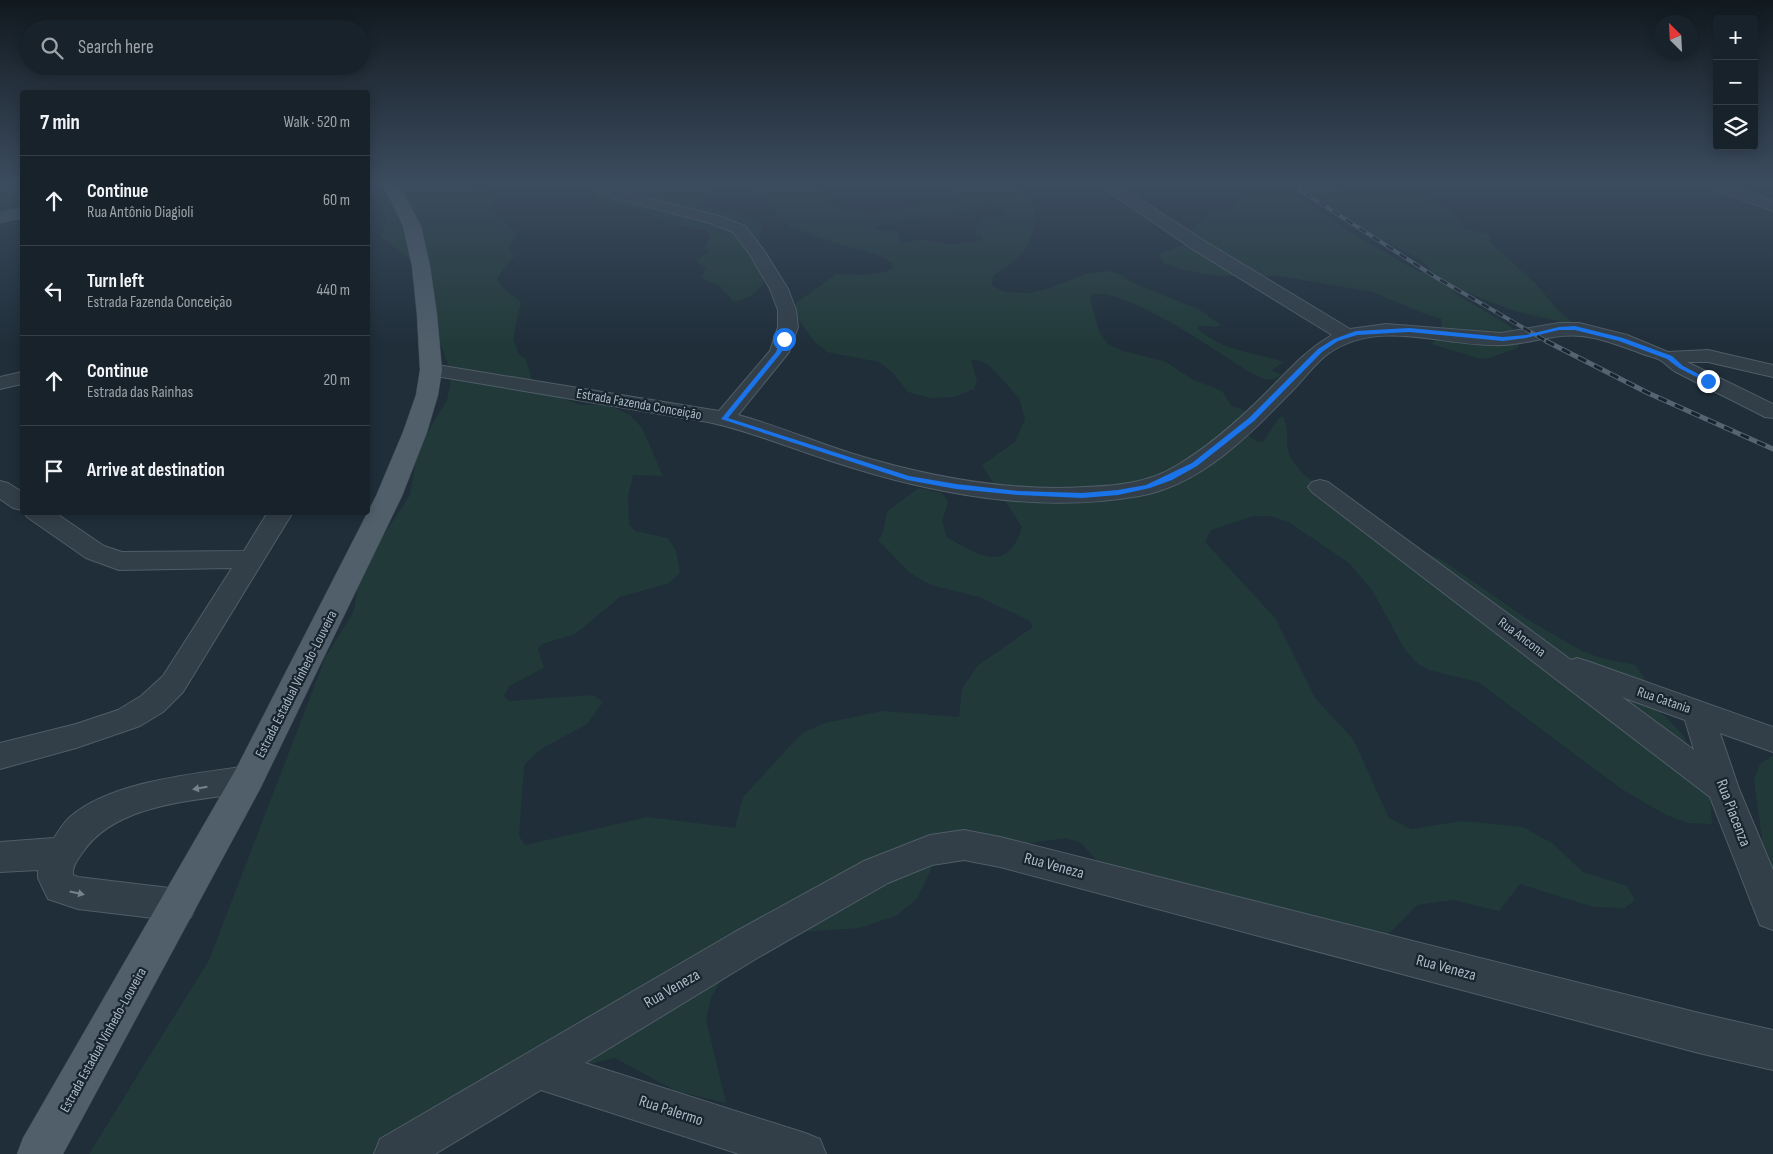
<!DOCTYPE html>
<meta charset="utf-8">
<style>
:root{--surface:#17222b;--page:#202a33;--text:#f1f3f6;--muted:#9ea4a9;--line:#363f47}
body{margin:0;font-family:"Sofia Sans Condensed",sans-serif;background:var(--page);color:var(--text)}
.controls{position:absolute;right:15px;top:15px;display:grid;overflow:hidden;border-radius:5px;box-shadow:0 2px 12px #0003}
.controls button{width:45px;height:45px;display:grid;place-items:center;padding:0;border:0;border-bottom:1px solid var(--line);background:var(--surface);color:var(--text);font:25px sans-serif}
.compass{position:absolute;left:1653px;top:15px;width:45px;height:45px;border-radius:50%;background:var(--surface);box-shadow:0 2px 12px #0003;rotate:336deg}
.stop{position:absolute;width:15px;height:15px;margin:-11px;border:4px solid #1a73e8;border-radius:50%;background:#fff}
.stop.end{background:#1a73e8;border-color:#fff;box-shadow:0 1px 5px #0008}
.list{margin:0;padding:0;list-style:none}
h2{display:flex;justify-content:space-between;align-items:center;height:65px;margin:0;padding:0 20px;font-size:21px}
h2 small{font-size:16px;font-weight:400;color:var(--muted)}
.list li{display:grid;grid-template-columns:32px 1fr auto;gap:15px;align-items:center;box-sizing:border-box;height:90px;padding:0 20px;border-top:1px solid var(--line)}
.list b{display:block;font-size:19px;white-space:nowrap}
.list p{margin:0;font-size:16px;white-space:nowrap;color:var(--muted)}
.list em{font-size:16px;font-style:normal;color:var(--muted)}
.icon{flex:none;width:28px;height:28px;fill:none;stroke:currentColor;stroke-width:2;stroke-linecap:round;stroke-linejoin:round}
.map{position:relative;flex:none;width:1773px;height:1154px;overflow:hidden}
.search{position:absolute;background:var(--surface);box-shadow:0 2px 12px #0003;left:20px;top:20px;width:350px;height:55px;display:flex;align-items:center;gap:12px;box-sizing:border-box;padding:0 18px;border-radius:28px;color:var(--muted);font-size:19px}
.panel{position:absolute;background:var(--surface);box-shadow:0 2px 12px #0003;left:20px;top:90px;width:350px;height:425px;border-radius:5px}
.map>svg:first-child{display:block}
.green{fill:#213a39;fill-rule:evenodd}
.lines{fill:none;stroke-linecap:round;stroke-linejoin:round}
.street-casing{stroke:#505d67;stroke-width:2}
.secondary-casing{stroke:#505d67;stroke-width:1}
.primary-casing{stroke:#3f4b56;stroke-width:1}
.street{fill:#323f49;fill-rule:evenodd}
.secondary{fill:#404f5d;fill-rule:evenodd}
.primary{fill:#505f6a;fill-rule:evenodd}
.rail-far1-casing{stroke:#546471;stroke-width:4}
.rail-casing{stroke:#546471;stroke-width:5}
.rail-far1{stroke:#18242e;stroke-width:2.5;stroke-dasharray:8;stroke-linecap:butt}
.rail{stroke:#18242e;stroke-width:3;stroke-dasharray:9;stroke-linecap:butt}
.oneway{fill:#75838e}
.route{fill:#1a73e8}
.labels{text-anchor:middle;dominant-baseline:central;stroke-width:4.5;stroke-linejoin:round;paint-order:stroke}
.street-label{font-size:14px;fill:#acbac6;stroke:#18242e}
.near-street-label{font-size:16px;fill:#acbac6;stroke:#18242e}
</style>
<div class="map">
<svg width="1773" height="1154" viewBox="0 0 1773 1154">
<rect width="100%" height="100%" fill="#1f2e39"/>
<path class="green" d="M 0,185 L 22,185 L 22,214 L 0,218 Z
M 396,185 L 465,185 L 475,188 L 484,186 L 495,202 L 491,207 C 493,212 512,228 517,234 L 509,247 L 514,257 L 502,270 L 497,279 L 500,285 L 521,302 L 513,340 L 519,354 L 526,360 L 534,387 L 580,405 L 609,405 L 630,415 L 642,428 L 663,476 L 633,475 L 628,496 L 629,524 L 635,531 L 668,538 L 676,551 L 680,573 L 669,583 L 620,597 L 575,634 L 542,644 L 538,649 L 544,668 L 509,686 L 504,696 L 509,701 L 593,695 L 603,702 L 587,724 L 541,749 L 524,765 L 519,836 L 525,845 L 648,817 L 735,828 L 743,797 L 802,733 L 825,723 L 883,711 L 959,717 L 962,689 L 977,666 L 1033,627 L 1030,621 L 979,597 L 931,585 L 910,573 L 878,540 L 883,533 L 887,511 L 919,488 L 942,493 L 948,502 L 942,522 L 947,537 C 977,555 1008,575 1022,527 L 982,465 L 1015,442 L 1025,419 L 1019,398 L 990,366 L 981,361 L 971,360 L 977,380 L 974,389 L 953,397 L 931,398 L 908,392 L 893,373 L 879,362 L 827,352 L 814,341 L 795,315 L 796,303 L 836,274 L 866,275 L 885,272 L 893,268 L 892,263 L 883,257 L 813,236 L 789,226 L 761,195 L 742,185 L 821,185 C 824,191 826,200 833,204 C 848,214 871,218 888,214 C 900,211 910,206 922,204 C 935,202 951,205 963,197 L 959,193 L 917,185 L 1013,185 C 1019,187 1026,191 1029,196 C 1041,213 1034,240 1021,254 C 1014,263 1002,269 993,276 L 992,286 L 1005,292 L 1028,293 L 1047,289 L 1089,273 L 1110,271 L 1121,275 L 1133,283 L 1200,310 L 1221,325 L 1216,327 L 1199,326 L 1198,329 C 1220,350 1256,353 1284,362 L 1272,370 L 1281,375 C 1271,383 1264,379 1253,374 C 1218,353 1131,290 1093,294 L 1090,298 L 1099,331 L 1108,344 L 1123,351 L 1164,361 L 1192,379 L 1222,391 L 1232,406 L 1246,411 L 1247,435 L 1258,442 L 1264,441 L 1278,419 L 1283,416 C 1285,421 1287,426 1287,431 C 1288,437 1286,445 1288,451 C 1299,482 1346,502 1374,515 L 1375,524 L 1388,535 L 1442,560 L 1530,621 L 1582,651 L 1601,658 L 1635,665 L 1645,679 L 1632,679 L 1634,693 L 1665,716 L 1683,735 L 1710,792 L 1712,824 L 1688,823 L 1666,815 L 1623,790 L 1478,682 L 1432,671 L 1419,665 L 1405,650 L 1372,590 L 1349,563 L 1290,523 L 1271,516 L 1253,516 L 1211,530 L 1205,542 L 1275,618 L 1315,698 L 1353,739 L 1389,818 L 1411,829 L 1462,821 L 1522,827 L 1552,843 L 1583,872 L 1627,886 L 1635,900 L 1625,908 L 1593,907 L 1520,884 L 1499,911 L 1453,900 L 1417,905 L 1386,937 L 1104,868 L 1081,843 L 1066,838 L 950,854 L 933,865 L 917,899 L 896,916 L 859,928 L 796,932 L 725,974 L 711,997 L 706,1020 L 726,1103 L 676,1091 L 615,1058 L 519,1081 L 394,1154 L 89,1154 L 209,960 L 326,656 L 354,611 L 358,584 L 369,557 L 410,495 L 418,448 L 447,400 L 452,374 L 428,313 L 415,263 L 381,237 L 387,220 L 382,209 C 386,201 395,192 396,185 ZM 987,201 L 1003,211 L 1003,215 L 983,218 L 977,223 L 976,233 L 983,237 L 981,240 L 952,245 L 919,239 L 901,244 L 897,231 L 879,230 L 875,226 L 923,217 L 959,214 L 974,210 Z
M 593,185 L 723,185 C 714,190 704,195 703,206 L 708,209 L 729,212 L 762,223 L 757,255 L 765,274 L 763,285 L 751,296 L 734,302 L 719,286 L 701,278 L 706,268 L 696,261 L 709,252 L 704,248 L 711,237 L 706,231 L 663,221 L 640,209 L 598,201 L 593,193 Z
M 1294,185 L 1337,185 L 1345,190 L 1354,193 L 1424,198 L 1453,210 C 1459,230 1469,230 1488,234 L 1491,243 L 1536,284 L 1559,311 L 1575,325 L 1514,311 L 1453,287 L 1453,292 L 1511,327 L 1521,336 L 1518,348 L 1486,359 L 1478,358 L 1431,344 L 1441,336 L 1442,319 L 1425,314 L 1372,292 L 1280,276 L 1218,276 L 1183,270 L 1164,263 L 1159,254 L 1184,245 L 1189,231 L 1207,216 L 1208,212 L 1233,208 C 1238,199 1247,193 1258,192 C 1302,187 1322,216 1356,236 C 1377,248 1398,260 1419,272 L 1430,272 L 1429,267 L 1420,259 L 1360,230 L 1326,202 Z
M 1773,755 L 1773,898 L 1769,890 L 1754,780 L 1760,764 Z"/>
<g class="lines">
<defs>
<path id="street" d="M 603,185 L 618,185 L 623,192 L 719,216 L 745,226 L 765,252 L 788,289 L 796,310 L 798,327 L 789,352 L 738,415 C 776,425 812,441 850,453 C 925,476 1005,492 1085,487 C 1116,486 1148,483 1176,466 C 1210,446 1239,420 1267,392 C 1288,371 1306,350 1332,335 L 1194,250 L 1103,188 L 1101,185 L 1118,185 L 1206,242 L 1350,329 L 1386,324 L 1501,333 L 1559,323 L 1579,323 L 1627,335 L 1668,352 L 1708,350 L 1773,365 L 1773,377 L 1708,362 L 1687,362 L 1773,404 L 1773,418 L 1765,417 C 1736,402 1707,388 1678,373 C 1671,370 1666,363 1660,360 C 1655,357 1648,356 1643,354 C 1627,348 1611,342 1594,338 C 1562,330 1535,343 1503,345 C 1446,348 1382,317 1329,353 C 1315,363 1305,378 1293,390 C 1251,433 1202,485 1139,496 C 1037,514 932,494 834,462 C 792,449 751,431 708,422 L 424,374 L 421,370 L 424,366 L 431,364 L 719,411 L 770,351 L 778,327 L 778,310 L 770,289 L 749,253 L 733,232 L 707,222 L 613,198 L 604,190 Z
M 1708,185 L 1729,185 L 1773,201 L 1773,211 L 1711,188 Z
M 22,372 L 22,384 L 0,389 L 0,377 Z
M 1320,480 L 1328,482 L 1571,660 L 1577,658 L 1587,661 L 1773,727 L 1773,752 L 1720,733 L 1739,789 L 1773,870 L 1773,930 L 1760,925 L 1710,797 L 1312,492 L 1308,487 L 1312,482 ZM 1622,697 L 1685,720 L 1694,750 Z
M 0,481 L 8,483 L 22,492 L 22,510 L 13,508 L 0,499 Z
M 24,512 L 54,512 L 104,546 L 122,552 L 244,551 L 268,512 L 293,512 L 183,692 L 163,712 L 140,726 L 76,748 L 0,769 L 0,743 L 76,724 L 118,710 L 141,696 L 163,676 L 232,568 L 119,570 L 86,558 L 27,517 Z
M 248,766 L 259,770 L 264,779 L 259,788 L 248,792 C 195,801 116,803 83,852 C 78,859 72,866 73,875 L 78,877 L 178,889 L 191,893 L 196,905 L 191,917 L 178,921 L 78,909 L 48,899 L 38,878 L 38,870 L 0,872 L 0,842 L 54,838 C 59,831 63,823 70,817 C 111,781 195,774 248,766 Z
M 964,830 L 1000,837 L 1699,1013 L 1773,1030 L 1773,1070 L 1699,1053 L 1000,867 L 964,860 L 932,865 L 888,883 L 759,957 L 585,1063 L 805,1133 L 820,1139 L 826,1154 L 739,1154 L 541,1090 L 435,1154 L 374,1154 L 380,1139 L 733,933 L 864,861 L 930,835 Z"/>
<path id="secondary" d="M 22,208 L 22,218 L 0,223 L 0,213 Z"/>
<path id="primary" d="M 383,185 L 399,185 L 421,226 L 430,266 L 437,315 L 442,370 L 438,395 L 427,432 L 402,496 L 260,789 L 63,1154 L 17,1154 L 23,1138 L 236,769 L 376,496 L 403,432 L 416,395 L 420,370 L 417,315 L 412,266 L 403,226 Z"/>
</defs>
<use href="#street" class="street-casing"/>
<use href="#secondary" class="secondary-casing"/>
<use href="#primary" class="primary-casing"/>
<use href="#street" class="street"/>
<use href="#secondary" class="secondary"/>
<use href="#primary" class="primary"/>
<defs>
<path id="rail-far1" d="M 1292,185 L 1437,278 L 1548,342"/>
<path id="rail" d="M 1546,341 L 1648,393 L 1773,449"/>
</defs>
<use href="#rail-far1" class="rail-far1-casing"/>
<use href="#rail" class="rail-casing"/>
<use href="#rail-far1" class="rail-far1"/>
<use href="#rail" class="rail"/>
</g>
<defs><path id="oneway-solid" d="M-6-.8H1V-3.2L6.5 0L1 3.2V.8H-6Z" transform="scale(1.25)"/></defs>
<g class="oneway">
<use href="#oneway-solid" transform="translate(200 788) rotate(170)"/>
<use href="#oneway-solid" transform="translate(77 893) rotate(12)"/>
</g>
<linearGradient id="sky" x2="0" y2="1"><stop stop-color="#11191f"/><stop offset="0.53" stop-color="#3c4c5f"/><stop offset="1" stop-color="#3c4c5f" stop-opacity="0"/></linearGradient>
<rect width="1773" height="346" fill="url(#sky)"/>
<path class="route" d="M 1575,326 L 1623,338 L 1672,356 L 1683,366 L 1712,381 L 1706,382 L 1679,368 L 1667,359 L 1619,341 L 1575,330 L 1559,330 L 1526,338 L 1503,341 L 1409,332 L 1357,335 L 1338,341 L 1322,352 L 1254,421 L 1197,466 L 1172,480 L 1150,488 L 1118,495 L 1082,498 L 1019,495 L 956,489 L 907,480 L 721,419 L 776,352 L 781,339 L 784,337 L 787,339 L 781,353 L 728,418 L 909,476 L 956,484 L 1019,491 L 1082,493 L 1118,490 L 1146,485 L 1192,463 L 1249,418 L 1318,349 L 1334,339 L 1356,331 L 1409,328 L 1503,337 L 1526,335 L 1559,327 Z"/>
<g class="labels">
<g class="street-label">
<text transform="translate(639 404) rotate(10)">Estrada Fazenda Conceição</text>
<text transform="translate(1522 637) rotate(37)">Rua Ancona</text>
<text transform="translate(296 684) rotate(-63)">Estrada Estadual Vinhedo-Louveira</text>
<text transform="translate(1664 700) rotate(19)">Rua Catania</text>
<text transform="translate(103 1040) rotate(-61)">Estrada Estadual Vinhedo-Louveira</text>
</g>
<g class="near-street-label">
<text transform="translate(1733 813) rotate(69)">Rua Piacenza</text>
<text transform="translate(1054 866) rotate(15)">Rua Veneza</text>
<text transform="translate(1446 968) rotate(15)">Rua Veneza</text>
<text transform="translate(672 989) rotate(-30)">Rua Veneza</text>
<text transform="translate(671 1111) rotate(18)">Rua Palermo</text>
</g>
</g>
</svg>
<div class="controls">
<button>+</button>
<button>−</button>
<button><svg class="icon" aria-label="layers" viewBox="0 0 24 24"><path d="M12 4l9 5-9 5-9-5zM3 14l9 5 9-5"/></svg></button>
</div>
<svg class="compass" viewBox="-18 -18 36 36"><path d="M0-13l5 13h-10z" fill="#e53935"/><path d="M0 13l5-13h-10z" fill="#9ea4a9"/></svg>
<div class="stop" style="left:784px;top:339px"></div>
<div class="stop end" style="left:1708px;top:381px"></div>
<div class="search"><svg class="icon" aria-label="search" viewBox="0 0 24 24"><circle cx="10" cy="10" r="6"/><path d="M15 15l6 6"/></svg>Search here</div>
<section class="panel">
<h2>7 min<small>Walk · 520 m</small></h2>
<ul class="list">
<li><svg class="icon" aria-label="ahead" viewBox="0 0 24 24"><path d="M12 20V5M6 11l6-6 6 6"/></svg><div><b>Continue</b><p>Rua Antônio Diagioli</p></div><em>60 m</em></li>
<li><svg class="icon" aria-label="left" viewBox="0 0 24 24"><path d="M17 20v-9H6M10 6l-5 5 5 5"/></svg><div><b>Turn left</b><p>Estrada Fazenda Conceição</p></div><em>440 m</em></li>
<li><svg class="icon" aria-label="ahead" viewBox="0 0 24 24"><path d="M12 20V5M6 11l6-6 6 6"/></svg><div><b>Continue</b><p>Estrada das Rainhas</p></div><em>20 m</em></li>
<li><svg class="icon" aria-label="arrive" viewBox="0 0 24 24"><path d="M6 21V4h12l-3 4 3 4H6"/></svg><div><b>Arrive at destination</b></div></li>
</ul>
</section>
</div>
